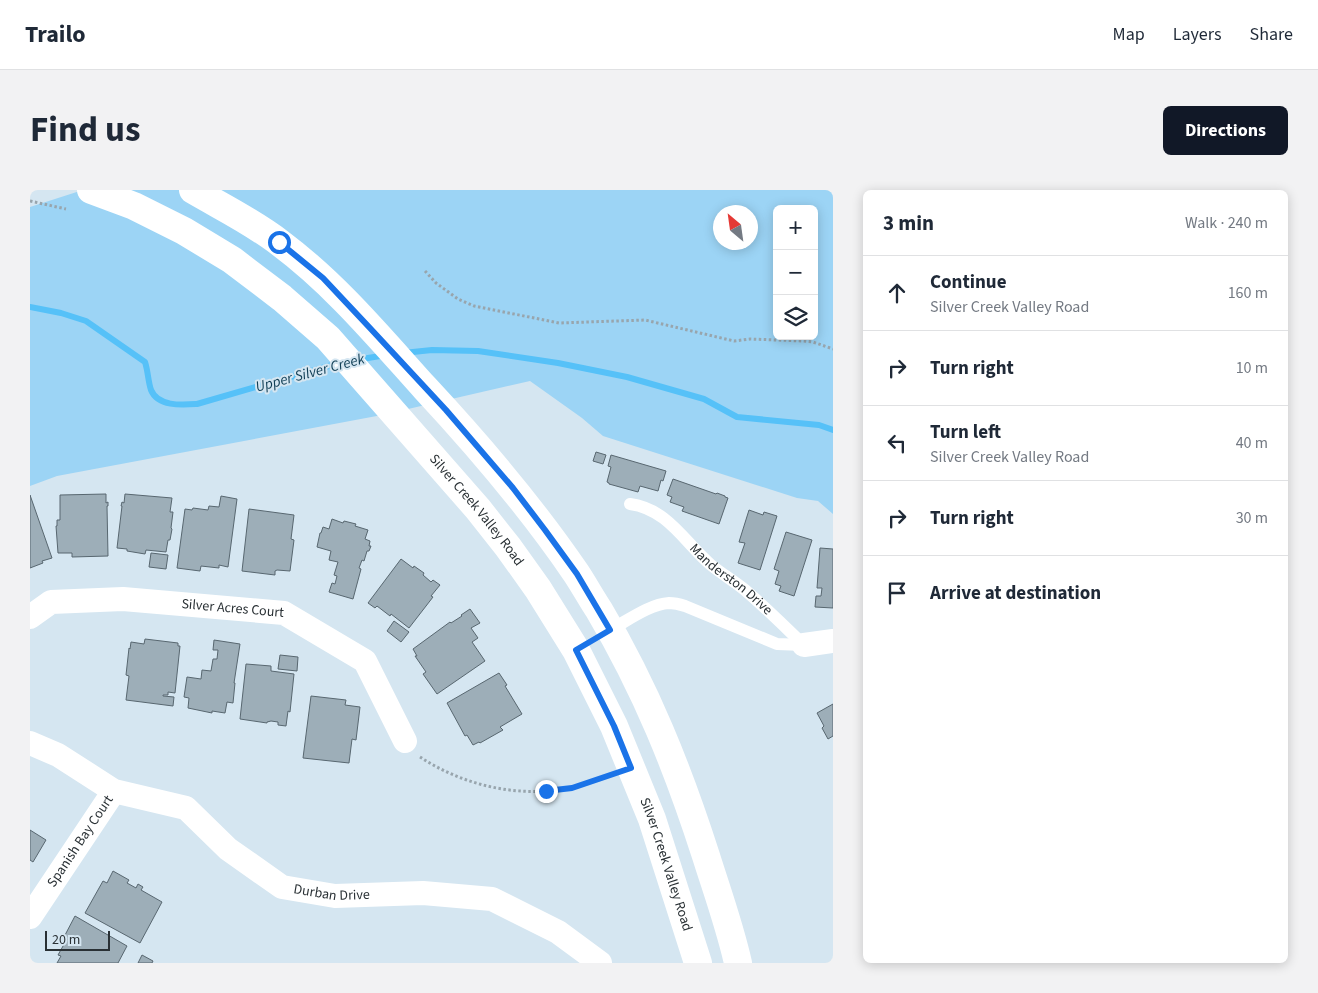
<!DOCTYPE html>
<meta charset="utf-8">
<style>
:root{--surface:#fff;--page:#f2f2f3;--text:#1f2937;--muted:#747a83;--line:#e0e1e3;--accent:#111827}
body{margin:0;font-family:"Source Sans 3",sans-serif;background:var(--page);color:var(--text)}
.controls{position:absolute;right:15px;top:15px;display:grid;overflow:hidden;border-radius:8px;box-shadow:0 2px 12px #0003}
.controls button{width:45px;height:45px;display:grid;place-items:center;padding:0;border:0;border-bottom:1px solid var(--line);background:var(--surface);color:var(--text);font:25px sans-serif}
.compass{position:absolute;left:683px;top:15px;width:45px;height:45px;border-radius:50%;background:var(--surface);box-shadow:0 2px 12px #0003;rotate:331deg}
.scale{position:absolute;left:15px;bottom:12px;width:65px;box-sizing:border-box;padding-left:5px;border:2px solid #293034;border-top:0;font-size:14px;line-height:18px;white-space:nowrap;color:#293034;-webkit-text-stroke:4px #d5e6f1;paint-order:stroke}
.stop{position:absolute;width:15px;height:15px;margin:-11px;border:4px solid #1a73e8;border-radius:50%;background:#fff}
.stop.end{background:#1a73e8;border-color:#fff;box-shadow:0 1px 5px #0008}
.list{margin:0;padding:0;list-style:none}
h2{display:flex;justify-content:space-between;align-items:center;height:65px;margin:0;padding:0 20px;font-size:21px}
h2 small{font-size:16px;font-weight:400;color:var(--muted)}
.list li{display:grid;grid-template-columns:32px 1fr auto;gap:15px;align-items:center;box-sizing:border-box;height:75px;padding:0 20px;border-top:1px solid var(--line)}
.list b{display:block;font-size:19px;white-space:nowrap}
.list p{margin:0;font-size:16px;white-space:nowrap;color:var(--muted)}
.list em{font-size:16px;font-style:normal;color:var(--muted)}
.icon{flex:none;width:28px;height:28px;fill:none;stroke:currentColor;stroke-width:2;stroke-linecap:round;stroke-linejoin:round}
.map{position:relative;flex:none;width:803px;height:773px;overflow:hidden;border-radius:8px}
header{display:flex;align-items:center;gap:30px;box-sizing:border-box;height:70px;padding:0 25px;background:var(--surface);border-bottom:1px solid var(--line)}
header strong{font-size:24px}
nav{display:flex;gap:28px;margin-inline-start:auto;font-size:18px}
.intro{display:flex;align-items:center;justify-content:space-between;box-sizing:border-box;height:120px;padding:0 30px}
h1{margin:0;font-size:35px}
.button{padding:12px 22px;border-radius:8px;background:var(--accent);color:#fff;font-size:18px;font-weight:700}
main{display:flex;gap:30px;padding:0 30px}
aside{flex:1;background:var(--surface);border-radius:8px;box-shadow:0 2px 12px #0003}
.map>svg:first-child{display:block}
.green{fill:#9cd4f5;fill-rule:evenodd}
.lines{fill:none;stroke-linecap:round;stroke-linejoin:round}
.stream{stroke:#56c1f8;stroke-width:6}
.building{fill:#9daeb8;stroke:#586770}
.path{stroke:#98a5ad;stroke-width:3;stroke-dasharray:2.5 2.5;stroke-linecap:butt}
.service{stroke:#fff;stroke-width:12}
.minor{stroke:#fff;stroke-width:24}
.secondary{stroke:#fff;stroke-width:28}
.route{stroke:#1a73e8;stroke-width:6}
.labels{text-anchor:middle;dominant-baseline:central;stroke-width:4;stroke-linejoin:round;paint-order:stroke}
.street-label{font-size:14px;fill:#293034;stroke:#d5e6f1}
.water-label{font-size:15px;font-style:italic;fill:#0f3d54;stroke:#d5e6f1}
</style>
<header>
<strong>Trailo</strong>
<nav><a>Map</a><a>Layers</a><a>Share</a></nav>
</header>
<div class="intro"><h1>Find us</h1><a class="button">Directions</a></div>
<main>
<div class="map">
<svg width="803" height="773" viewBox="0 0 803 773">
<rect width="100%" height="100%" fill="#d5e6f1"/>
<path class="green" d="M 53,0 L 803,0 L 803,324 L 788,311 L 767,308 L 573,246 L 552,228 L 500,191 L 352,225 L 27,286 L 0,296 L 0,17 ZM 747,19 L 784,19 L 784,146 L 747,146 ZM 691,22 L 721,22 L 721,52 L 691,52 Z"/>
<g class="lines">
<path class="stream" d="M 0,117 L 31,123 L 56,131 L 115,172 C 118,181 118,191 121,200 C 128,217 152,215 167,214 L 309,173
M 373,163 L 402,160 L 448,161 L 528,173 L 597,187 L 674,209 L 707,227 L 789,235 L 803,240
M 326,170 L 356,165"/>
</g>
<path class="building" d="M 566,262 L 576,265 L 573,274 L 563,271 Z
M 581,265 L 636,281 L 633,291 L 631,290 L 628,301 L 610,296 L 608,302 L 579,294 L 579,293 L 577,292 L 581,277 L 578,276 Z
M 643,289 L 686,304 L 687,303 L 695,306 L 695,307 L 698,308 L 689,334 L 652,321 L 654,317 L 640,312 L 642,307 L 637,305 Z
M 76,304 L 76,313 L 78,312 L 78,316 L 77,316 L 78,366 L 42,367 L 42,363 L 28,363 L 26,336 L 27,336 L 27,330 L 30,330 L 30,305 Z
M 95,304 L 142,308 L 140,322 L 143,322 L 141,338 L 142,339 L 140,350 L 138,350 L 136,362 L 116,360 L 115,364 L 97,361 L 97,359 L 87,358 L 92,316 L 91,316 L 92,312 L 94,313 Z
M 0,305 L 22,368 L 12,371 L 13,373 L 0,378 Z
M 191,306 L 207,309 L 198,377 L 189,375 L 189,378 L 171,376 L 170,381 L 147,378 L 155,319 L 162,320 L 163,318 L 178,320 L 179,316 L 189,317 Z
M 219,319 L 264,325 L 261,349 L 264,350 L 260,381 L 247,380 L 245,381 L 245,385 L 212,381 Z
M 719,320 L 733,325 L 734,322 L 747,326 L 730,380 L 708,373 L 715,353 L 709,352 Z
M 302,329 L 313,333 L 314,331 L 326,334 L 325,336 L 338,340 L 335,349 L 340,351 L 339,356 L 341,356 L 339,361 L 337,361 L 334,371 L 332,370 L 329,378 L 331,379 L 323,409 L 299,402 L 302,393 L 305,394 L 307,386 L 304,385 L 308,372 L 299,370 L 301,361 L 287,357 L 290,343 L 291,343 L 293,337 L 299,339 Z
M 756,342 L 782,350 L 764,406 L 749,401 L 751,396 L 745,394 L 749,381 L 744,379 Z
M 790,358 L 803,359 L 803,418 L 785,417 L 786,406 L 791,406 L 792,398 L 787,398 Z
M 121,363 L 138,365 L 136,379 L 119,377 Z
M 371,369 L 383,378 L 384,376 L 394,383 L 393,385 L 401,392 L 403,390 L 410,395 L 401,406 L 403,407 L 379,438 L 361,424 L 360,426 L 347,416 L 345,418 L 338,413 Z
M 440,419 L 450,433 L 441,438 L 448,448 L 442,452 L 455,471 L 407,504 L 393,484 L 396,482 L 385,466 L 387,466 L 383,459 L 420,432 L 421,433 L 432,426 L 431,425 Z
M 364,431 L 379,442 L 371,452 L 357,441 Z
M 115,449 L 148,453 L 148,456 L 150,456 L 145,503 L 138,502 L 138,505 L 133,505 L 133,506 L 144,507 L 143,516 L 96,510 L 99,486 L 96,485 L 99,458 L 100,459 L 101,452 L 114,454 Z
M 184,450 L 210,454 L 204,493 L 205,493 L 203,513 L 197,512 L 195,523 L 182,521 L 182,523 L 158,518 L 159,508 L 154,507 L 157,487 L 171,489 L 172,480 L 181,481 L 183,469 L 187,469 L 188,460 L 183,460 Z
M 250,465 L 268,467 L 267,481 L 248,479 Z
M 216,474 L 241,476 L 241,481 L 264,484 L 260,522 L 258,521 L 256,536 L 248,535 L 248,532 L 241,531 L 237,532 L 237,533 L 210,529 Z
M 469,483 L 477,495 L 475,496 L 492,524 L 470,537 L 473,540 L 450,553 L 449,552 L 443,555 L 437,545 L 435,546 L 417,513 Z
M 281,506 L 316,510 L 315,515 L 330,517 L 326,550 L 322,549 L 319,573 L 273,568 Z
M 803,514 L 803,546 L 798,549 L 792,538 L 794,536 L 787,523 Z
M 0,640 L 16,650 L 3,672 L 0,670 Z
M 83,681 L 99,690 L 97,693 L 106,698 L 108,694 L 113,697 L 111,700 L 132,712 L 110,753 L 55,723 L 73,691 L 77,693 Z
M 45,726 L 97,756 L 88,773 L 27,773 L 31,766 L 28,765 L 37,749 L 34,747 Z
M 112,765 L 123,771 L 122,773 L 108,773 Z"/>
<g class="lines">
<path class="path" d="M 0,11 L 36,19
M 395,81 L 406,93 L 428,109 L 444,116 L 529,133 L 615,130 L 704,151 L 720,149 L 773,151 L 783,152 L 803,159
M 390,567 C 434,596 491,609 543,597 C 556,594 568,590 580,586"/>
<g class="service">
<path id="s1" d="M 600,314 C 638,319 655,353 681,375 C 692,384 704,391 715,400 C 735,417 754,436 774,455"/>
<path d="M 580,440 C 597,431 620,414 639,413 C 644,413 649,414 655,416 L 747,454 L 774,455"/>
</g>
<g class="minor">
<path id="s2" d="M 0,427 L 21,412 L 93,409 L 254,423 L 335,471 L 375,551"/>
<path d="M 774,455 L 803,451"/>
<path id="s3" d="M 0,553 L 28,565 L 84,601 L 156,618 L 198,659 L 252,697 L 305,706 L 393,703 L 462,709 L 528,742 L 570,773"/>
<path id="s4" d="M 0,727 L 84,601"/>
</g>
<g class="secondary">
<path id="s5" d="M 61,0 L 104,16 L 154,41 L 202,70 L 252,108 L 298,148 L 448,319 L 478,357 L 508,399 L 546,460 L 584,536 L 622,629 L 668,773"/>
<path d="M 163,0 C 192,17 223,32 250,53 C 305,94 349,147 395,198 C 449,256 501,317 546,383 C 554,395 561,408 569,420 C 616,499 648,579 676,666 C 687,701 700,737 708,773"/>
</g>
</g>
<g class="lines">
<path class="route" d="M 249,52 L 293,88 L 339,137 L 416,220 L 483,298 L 515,340 L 547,384 L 580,440 L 546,460 L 584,536 L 601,578 L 542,598 L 516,601"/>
</g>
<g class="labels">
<g class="street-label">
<text stroke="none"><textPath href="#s5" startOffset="509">Silver Creek Valley Road</textPath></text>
<text stroke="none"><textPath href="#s1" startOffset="128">Manderston Drive</textPath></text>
<text stroke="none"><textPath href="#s2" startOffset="208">Silver Acres Court</textPath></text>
<text stroke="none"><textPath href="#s4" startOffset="91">Spanish Bay Court</textPath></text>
<text stroke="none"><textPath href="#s5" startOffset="914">Silver Creek Valley Road</textPath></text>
<text stroke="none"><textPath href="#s3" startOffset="346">Durban Drive</textPath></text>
</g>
<g class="water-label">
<text transform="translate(280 183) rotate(-15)">Upper Silver Creek</text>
</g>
</g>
</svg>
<div class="controls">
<button>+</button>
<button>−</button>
<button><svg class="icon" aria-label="layers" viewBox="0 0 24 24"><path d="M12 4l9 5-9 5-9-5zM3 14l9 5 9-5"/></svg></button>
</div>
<svg class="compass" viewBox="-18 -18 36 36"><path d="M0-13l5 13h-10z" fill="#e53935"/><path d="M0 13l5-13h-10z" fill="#747a83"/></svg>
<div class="scale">20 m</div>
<div class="stop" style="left:249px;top:52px"></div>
<div class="stop end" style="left:516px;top:601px"></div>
</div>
<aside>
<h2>3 min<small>Walk · 240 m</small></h2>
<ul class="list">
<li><svg class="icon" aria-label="ahead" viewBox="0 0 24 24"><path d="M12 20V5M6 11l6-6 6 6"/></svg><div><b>Continue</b><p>Silver Creek Valley Road</p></div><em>160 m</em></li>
<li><svg class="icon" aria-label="right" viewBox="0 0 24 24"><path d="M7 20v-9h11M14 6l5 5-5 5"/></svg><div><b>Turn right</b></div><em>10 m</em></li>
<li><svg class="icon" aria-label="left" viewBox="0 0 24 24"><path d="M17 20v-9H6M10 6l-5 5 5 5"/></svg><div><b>Turn left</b><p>Silver Creek Valley Road</p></div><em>40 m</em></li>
<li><svg class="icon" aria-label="right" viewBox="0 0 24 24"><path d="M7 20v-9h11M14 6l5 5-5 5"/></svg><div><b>Turn right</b></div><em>30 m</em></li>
<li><svg class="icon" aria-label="arrive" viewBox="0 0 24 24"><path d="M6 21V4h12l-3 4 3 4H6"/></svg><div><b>Arrive at destination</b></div></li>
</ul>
</aside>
</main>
